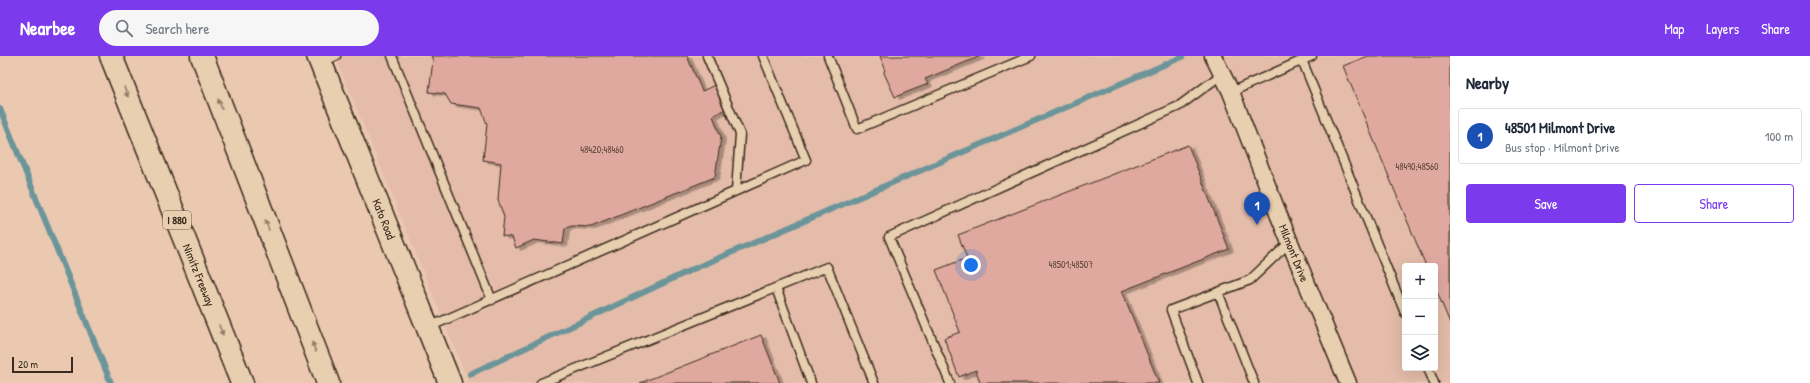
<!DOCTYPE html>
<meta charset="utf-8">
<style>
:root{--surface:#fff;--page:#f6f6f7;--text:#1f2937;--muted:#747a83;--line:#e0e1e3;--accent:#7c3aed}
body{margin:0;font-family:"Patrick Hand",sans-serif;background:var(--page);color:var(--text)}
.controls{position:absolute;right:12px;bottom:12px;display:grid;overflow:hidden;border-radius:4px;box-shadow:0 4px 16px #0002}
.controls button{width:36px;height:36px;display:grid;place-items:center;padding:0;border:0;border-bottom:1px solid var(--line);background:var(--surface);color:var(--text);font:20px sans-serif}
.scale{position:absolute;left:12px;bottom:10px;width:61px;box-sizing:border-box;padding-left:4px;border:2px solid #3b2a1e;border-top:0;font-size:11px;line-height:14px;white-space:nowrap;color:#3b2a1e;-webkit-text-stroke:3px #e7cfb0;paint-order:stroke}
.you{position:absolute;left:971px;top:209px;width:14px;height:14px;margin:-10px;border:3px solid #fff;border-radius:50%;background:#1a73e8;box-shadow:0 0 0 6px #1a73e833}
.badge{display:grid;place-items:center;width:26px;height:26px;border-radius:50%;background:var(--accent);color:#fff;font-size:13px;font-weight:700}
.pin{position:absolute;translate:-50% -33px;filter:drop-shadow(0 1px 2px #0008)}
.pin::after{content:'';position:absolute;top:21px;width:14px;height:12px;background:inherit;clip-path:polygon(0 0,100% 0,50% 100%)}
.list{margin:0;padding:0;list-style:none}
h2{display:flex;justify-content:space-between;align-items:center;height:52px;margin:0;padding:0 16px;font-size:17px}
h2 small{font-size:13px;font-weight:400;color:var(--muted)}
.list li{display:grid;grid-template-columns:26px 1fr auto;gap:12px;align-items:center;box-sizing:border-box;height:56px;margin:0 8px 8px;padding:0 8px;border:1px solid var(--line);border-radius:4px}
.list b{display:block;font-size:15px;white-space:nowrap}
.list p{margin:0;font-size:13px;white-space:nowrap;color:var(--muted)}
.list em{font-size:13px;font-style:normal;color:var(--muted)}
.actions{display:flex;gap:8px;padding:12px 16px}
.actions a{flex:1;padding:9px 0;border:1px solid var(--accent);border-radius:4px;text-align:center;font-size:14px;color:var(--accent)}
.actions .main{background:var(--accent);color:#fff}
.icon{flex:none;width:22px;height:22px;fill:none;stroke:currentColor;stroke-width:2;stroke-linecap:round;stroke-linejoin:round}
.map{position:relative;flex:none;width:1450px;height:327px;overflow:hidden}
header{display:flex;align-items:center;gap:24px;box-sizing:border-box;height:56px;padding:0 20px;background:var(--accent);color:#fff}
header strong{font-size:19px}
nav{display:flex;gap:22px;margin-inline-start:auto;font-size:14px}
.search{width:280px;height:36px;background:var(--page);display:flex;align-items:center;gap:10px;box-sizing:border-box;padding:0 14px;border-radius:22px;color:var(--muted);font-size:15px}
main{display:flex}
aside{flex:1;background:var(--surface)}
.map>svg:first-child{display:block}
.built{fill:#e4bca9;fill-rule:evenodd}
.lines{fill:none;stroke-linecap:round;stroke-linejoin:round}
.stream{stroke:#6c959a;stroke-width:6}
.building{fill:#dfa9a0;stroke:#3b2a1e;filter:url(#shadow)}
.lane-casing{stroke:#3b2a1e;stroke-width:11}
.street-casing{stroke:#3b2a1e;stroke-width:19}
.secondary-casing{stroke:#3b2a1e;stroke-width:25}
.highway-casing{stroke:#3b2a1e;stroke-width:25}
.lane{stroke:#e7cfb0;stroke-width:8}
.street{stroke:#e7cfb0;stroke-width:16}
.secondary{stroke:#e7cfb0;stroke-width:22}
.highway{stroke:#e7cfb0;stroke-width:22}
.oneway{fill:#917c67}
.labels{text-anchor:middle;dominant-baseline:central;stroke-width:4;stroke-linejoin:round;paint-order:stroke}
.number-label{font-size:10px;fill:#644a3e}
.shield{fill:#e7cfb0;stroke:#6f5c4a;stroke-width:1}
.shield-label{font-size:11px;font-weight:bold;fill:#3b2a1e}
.street-label{font-size:12px;fill:#3b2a1e;stroke:#e7cfb0}
</style>
<header>
<strong>Nearbee</strong>
<div class="search"><svg class="icon" aria-label="search" viewBox="0 0 24 24"><circle cx="10" cy="10" r="6"/><path d="M15 15l6 6"/></svg>Search here</div>
<nav><a>Map</a><a>Layers</a><a>Share</a></nav>
</header>
<main>
<div class="map">
<svg width="1450" height="327" viewBox="0 0 1450 327">
<defs>
<filter id="shadow"><feDropShadow dx="4.5" dy="2.5" stdDeviation="0" flood-color="#0004"/></filter>
</defs>
<rect width="100%" height="100%" fill="#ebc9b1"/>
<filter id="ink" filterUnits="userSpaceOnUse"><feTurbulence type="fractalNoise" baseFrequency=".025" numOctaves="2"/><feDisplacementMap in="SourceGraphic" scale="8" xChannelSelector="R" yChannelSelector="G"/><feConvolveMatrix kernelMatrix="1 2 1 2 8 2 1 2 1" color-interpolation-filters="sRGB"/></filter>
<g filter="url(#ink)">
<path class="built" d="M 335,0 L 1450,0 L 1450,327 L 469,327 ZM 1405,210 L 1435,210 L 1435,312 L 1405,312 Z"/>
<g class="lines">
<path class="stream" d="M 0,53 L 111,327
M 470,318 L 691,214 L 1182,1"/>
</g>
<path class="building" d="M 431,0 L 687,0 L 702,35 L 715,29 L 725,53 L 713,60 L 721,81 L 715,121 L 591,171 L 572,170 L 565,172 L 563,188 L 534,184 L 516,192 L 512,181 L 502,180 L 504,161 L 498,144 L 501,107 L 483,104 L 487,68 L 481,52 L 451,48 L 445,38 L 429,36 L 433,4 Z
M 880,0 L 981,0 L 925,23 L 928,28 L 895,41 L 884,17 L 885,12 Z
M 1368,0 L 1450,0 L 1450,267 L 1435,231 L 1435,210 L 1426,210 L 1343,10 Z
M 1188,89 L 1229,193 L 1122,235 L 1159,327 L 980,327 L 976,314 L 959,321 L 944,282 L 960,276 L 936,214 L 967,202 L 958,179 Z
M 761,279 L 780,327 L 640,327 Z"/>
<g class="lines">
<defs>
<path id="lane" d="M 392,0 L 492,244
M 707,0 L 740,78 L 736,135
M 828,0 L 857,73 L 1031,0
M 1302,4 L 1405,257
M 322,6 L 336,0
M 1231,36 L 1312,0
M 776,232 L 811,327
M 1218,236 L 1254,327
M 429,271 L 806,104 L 763,0
M 1428,312 L 1434,327
M 541,327 L 827,211 L 874,327
M 950,327 L 889,181 L 1179,50 L 1221,19
M 1198,327 L 1171,254 L 1250,224 L 1290,186"/>
<path id="street" d="M 1213,0 L 1231,36 L 1279,160 L 1348,327"/>
<path id="secondary" d="M 318,0 L 450,327"/>
<path id="highway" d="M 111,0 L 242,327
M 202,0 L 328,327"/>
</defs>
<use href="#lane" class="lane-casing"/>
<use href="#street" class="street-casing"/>
<use href="#secondary" class="secondary-casing"/>
<use href="#highway" class="highway-casing"/>
<use href="#lane" class="lane"/>
<use href="#street" class="street"/>
<use href="#secondary" class="secondary"/>
<use href="#highway" class="highway"/>
</g>
<defs><path id="oneway-solid" d="M-6-.8H1V-3.2L6.5 0L1 3.2V.8H-6Z"/></defs>
<g class="oneway">
<use href="#oneway-solid" transform="translate(126 36) rotate(68)"/>
<use href="#oneway-solid" transform="translate(220 48) rotate(-111)"/>
<use href="#oneway-solid" transform="translate(267 169) rotate(-111)"/>
<use href="#oneway-solid" transform="translate(221 274) rotate(68)"/>
<use href="#oneway-solid" transform="translate(314 291) rotate(-111)"/>
</g>
</g>
<g class="labels">
<g class="number-label">
<text x="602" y="93">48420;48460</text>
<text x="1417" y="110">48490;48560</text>
<text x="1071" y="208">48501;48507</text>
</g>
<rect class="shield" x="163" y="155" width="28" height="18" rx="3"/>
<g class="shield-label">
<text x="177" y="164">I 880</text>
</g>
<g class="street-label">
<text transform="translate(384 163) rotate(68)">Kato Road</text>
<text transform="translate(1294 197) rotate(68)">Milmont Drive</text>
<text transform="translate(199 219) rotate(68)">Nimitz Freeway</text>
</g>
</g>
</svg>
<div class="controls">
<button>+</button>
<button>−</button>
<button><svg class="icon" aria-label="layers" viewBox="0 0 24 24"><path d="M12 4l9 5-9 5-9-5zM3 14l9 5 9-5"/></svg></button>
</div>
<div class="scale">20 m</div>
<div class="you"></div>
<div class="pin badge" style="left:1257px;top:169px;background:#1a4fb4">1</div>
</div>
<aside>
<h2>Nearby<small></small></h2>
<ul class="list">
<li><span class="badge" style="background:#1a4fb4">1</span><div><b>48501 Milmont Drive</b><p>Bus stop · Milmont Drive</p></div><em>100 m</em></li>
</ul>
<div class="actions"><a class="main">Save</a><a>Share</a></div>
</aside>
</main>
